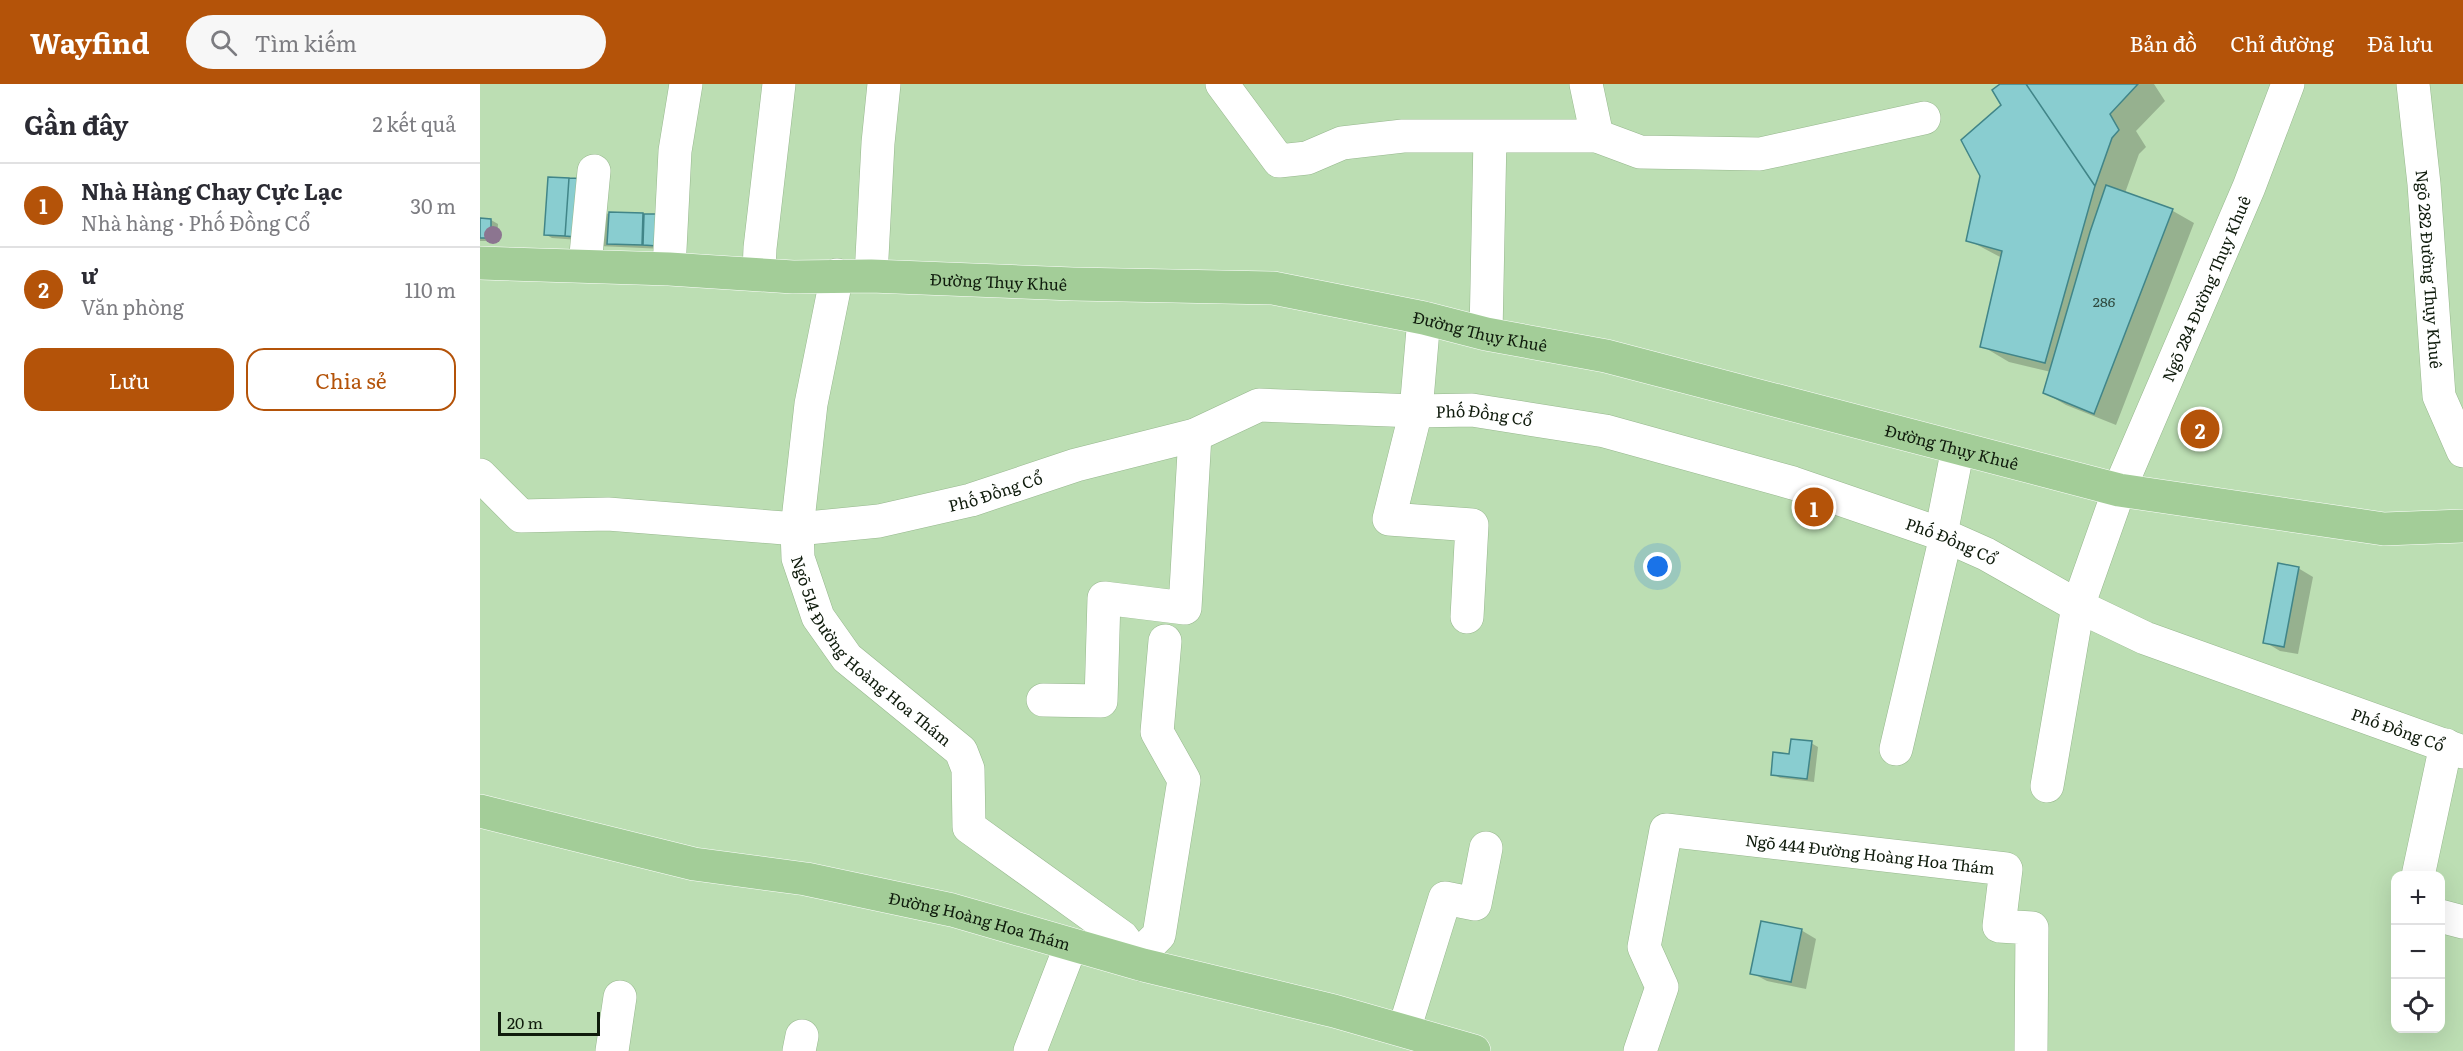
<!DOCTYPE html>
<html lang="vi">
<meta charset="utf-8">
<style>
:root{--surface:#fff;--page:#f7f7f7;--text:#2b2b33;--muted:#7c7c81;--line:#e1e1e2;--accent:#b45309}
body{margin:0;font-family:Literata,serif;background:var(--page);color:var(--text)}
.controls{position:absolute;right:18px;bottom:18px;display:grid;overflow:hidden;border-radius:12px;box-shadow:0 6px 24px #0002}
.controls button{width:54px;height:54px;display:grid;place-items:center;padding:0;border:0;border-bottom:2px solid var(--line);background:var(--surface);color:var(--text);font:30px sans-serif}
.scale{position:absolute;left:18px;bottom:15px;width:102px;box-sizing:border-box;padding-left:6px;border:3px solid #0f1b0c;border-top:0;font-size:16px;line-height:21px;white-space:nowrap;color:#0f1b0c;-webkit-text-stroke:4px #bcdeb3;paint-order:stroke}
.you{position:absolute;left:1178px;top:483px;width:21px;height:21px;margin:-15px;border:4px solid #fff;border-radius:50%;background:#1a73e8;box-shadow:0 0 0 9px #1a73e833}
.badge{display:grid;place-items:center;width:39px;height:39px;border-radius:50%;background:var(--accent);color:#fff;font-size:20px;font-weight:700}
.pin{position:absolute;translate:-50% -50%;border:3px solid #fff;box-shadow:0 2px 6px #0006}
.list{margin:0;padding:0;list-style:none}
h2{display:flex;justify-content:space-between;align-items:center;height:78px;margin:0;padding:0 24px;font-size:26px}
h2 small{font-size:20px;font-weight:400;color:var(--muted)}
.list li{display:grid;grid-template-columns:39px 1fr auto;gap:18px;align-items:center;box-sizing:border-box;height:84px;padding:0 24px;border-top:2px solid var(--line)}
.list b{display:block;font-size:22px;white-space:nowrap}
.list p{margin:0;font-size:20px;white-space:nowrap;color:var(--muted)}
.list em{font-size:20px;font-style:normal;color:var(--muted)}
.actions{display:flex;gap:12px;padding:18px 24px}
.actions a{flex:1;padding:14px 0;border:2px solid var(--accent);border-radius:18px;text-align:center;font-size:21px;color:var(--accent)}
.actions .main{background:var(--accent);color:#fff}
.icon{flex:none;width:33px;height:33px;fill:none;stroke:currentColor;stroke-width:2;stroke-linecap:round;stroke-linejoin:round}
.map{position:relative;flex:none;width:1983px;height:967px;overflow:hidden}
header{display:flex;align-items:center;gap:36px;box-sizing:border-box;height:84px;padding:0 30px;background:var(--accent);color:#fff}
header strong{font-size:28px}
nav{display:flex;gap:33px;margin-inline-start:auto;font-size:21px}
.search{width:420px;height:54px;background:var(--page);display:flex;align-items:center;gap:15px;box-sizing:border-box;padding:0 21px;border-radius:33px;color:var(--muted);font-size:22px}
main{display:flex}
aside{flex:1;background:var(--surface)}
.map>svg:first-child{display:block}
.shadow{fill:#0003}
.building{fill:#89cdd0;stroke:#418588;stroke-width:1.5}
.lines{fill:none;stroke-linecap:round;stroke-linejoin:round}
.minor-casing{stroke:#96b78d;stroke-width:34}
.major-casing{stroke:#fff;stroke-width:34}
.minor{stroke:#fff;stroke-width:33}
.major{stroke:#a3cd98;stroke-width:33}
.tree{fill:#8c7590}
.labels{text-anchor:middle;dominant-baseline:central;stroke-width:4.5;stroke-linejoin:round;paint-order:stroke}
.number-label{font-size:14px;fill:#2e483d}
.street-label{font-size:16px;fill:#0f1b0c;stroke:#bcdeb3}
</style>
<header>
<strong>Wayfind</strong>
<div class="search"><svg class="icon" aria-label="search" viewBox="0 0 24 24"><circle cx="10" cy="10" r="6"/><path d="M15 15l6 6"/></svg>Tìm kiếm</div>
<nav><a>Bản đồ</a><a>Chỉ đường</a><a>Đã lưu</a></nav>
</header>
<main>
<aside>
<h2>Gần đây<small>2 kết quả</small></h2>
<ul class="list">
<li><span class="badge">1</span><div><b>Nhà Hàng Chay Cực Lạc</b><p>Nhà hàng · Phố Đồng Cổ</p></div><em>30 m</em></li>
<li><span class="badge">2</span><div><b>ư</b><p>Văn phòng</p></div><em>110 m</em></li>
</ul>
<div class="actions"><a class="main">Lưu</a><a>Chia sẻ</a></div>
</aside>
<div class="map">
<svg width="1983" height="967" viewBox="0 0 1983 967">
<rect width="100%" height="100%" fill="#bcdeb3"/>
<path class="shadow" d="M 1523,0 L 1674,0 L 1685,17 L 1656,47 L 1666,63 L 1659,70 L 1645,109 L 1693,127 L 1714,139 L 1636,341 L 1586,321 L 1565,309 L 1571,288 L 1529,278 L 1502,262 L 1522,174 L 1488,156 L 1523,22 Z
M 114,129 L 179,132 L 184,165 L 119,162 L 112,157 L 72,154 L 65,150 Z
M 0,136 L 11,136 L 18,140 L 17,157 L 0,157 Z
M 1818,484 L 1833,493 L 1818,570 L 1800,567 L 1785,558 Z
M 1331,659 L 1338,663 L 1334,698 L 1300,694 L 1293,690 L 1311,671 Z
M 1321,846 L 1336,855 L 1326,905 L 1287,897 L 1272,889 Z"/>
<path class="building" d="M 1520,0 L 1546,0 L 1615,102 L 1565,279 L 1500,263 L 1522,167 L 1486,157 L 1500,92 L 1481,56 L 1521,21 L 1512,6 Z
M 1546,0 L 1658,0 L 1630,30 L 1639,46 L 1632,54 L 1615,102 Z
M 68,93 L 89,94 L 85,152 L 64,151 Z
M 89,94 L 110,95 L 106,154 L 85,152 Z
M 1626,101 L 1693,125 L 1614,330 L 1563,309 L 1610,148 Z
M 129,128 L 163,129 L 162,161 L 127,160 Z
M 164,130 L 180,130 L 178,162 L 163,161 Z
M 0,134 L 11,135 L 11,154 L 0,154 Z
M 1798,479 L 1819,483 L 1804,563 L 1783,559 Z
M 1311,655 L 1332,657 L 1327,695 L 1291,691 L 1293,668 L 1309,670 Z
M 1281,837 L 1322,845 L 1311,898 L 1270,890 Z"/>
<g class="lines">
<defs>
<g id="minor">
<path d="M 742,0 L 799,77 L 827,74 L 862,59 L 923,52 L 1117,52 L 1160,68 L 1280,70 L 1444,34"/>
<path d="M 1106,0 L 1117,52"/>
<path id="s1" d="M 1933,0 L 1944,100 L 1959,312 L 1983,367"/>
<path d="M 105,181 L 114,87"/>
<path d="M 189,185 L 195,67 L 206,0"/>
<path d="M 279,189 L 280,164 L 299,0"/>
<path id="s2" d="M 357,191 L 331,320 L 317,445 L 318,474 L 338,533 L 367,574 L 481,667 L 488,685 L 489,743 L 642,853 L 663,881"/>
<path d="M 391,192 L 398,59 L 404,0"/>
<path d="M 944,234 L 936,327 L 909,435 L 992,441 L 987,533"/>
<path d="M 1006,250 L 1010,53"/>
<path id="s3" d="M 0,391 L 41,432 L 128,430 L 317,445 L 399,437 L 491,416 L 596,381 L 715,351 L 779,321 L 936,327 L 992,326 L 1125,347 L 1313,399 L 1461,450 L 1506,470 L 1598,522 L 1665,554 L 1983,668"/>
<path d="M 1461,450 L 1478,364"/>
<path d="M 563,616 L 621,617 L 624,514 L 705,524 L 715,351"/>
<path d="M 1416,665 L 1466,452"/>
<path id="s4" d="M 1567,702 L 1598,522 L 1639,406 L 1769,103 L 1808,0"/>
<path d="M 1938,792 L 1966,661"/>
<path d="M 1960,832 L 1983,838"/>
<path d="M 663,881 L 665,865 L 679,851 L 704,696 L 677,648 L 685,557"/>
<path d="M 924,946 L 965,814 L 995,820 L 1006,764"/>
<path d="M 132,967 L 140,913"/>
<path d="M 319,967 L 322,952"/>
<path d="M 550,967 L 591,861"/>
<path id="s5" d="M 1160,967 L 1182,903 L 1164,863 L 1186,746 L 1526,785 L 1519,842 L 1552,844 L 1551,967"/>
</g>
<g id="major">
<path id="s6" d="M 0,179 L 189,185 L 313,193 L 391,192 L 593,200 L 793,204 L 944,234 L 1006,250 L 1126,272 L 1639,406 L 1904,445 L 1983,442"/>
<path id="s7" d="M 0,727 L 214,780 L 326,795 L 472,826 L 663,881 L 854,927 L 994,967"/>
</g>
</defs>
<use href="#minor" class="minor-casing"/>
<use href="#major" class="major-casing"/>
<use href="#minor" class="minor"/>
<use href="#major" class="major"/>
</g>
<circle class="tree" cx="13" cy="151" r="9"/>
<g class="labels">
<g class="number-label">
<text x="1624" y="217">286</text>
</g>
<g class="street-label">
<text stroke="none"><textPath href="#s1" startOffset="186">Ngõ 282 Đường Thụy Khuê</textPath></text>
<text stroke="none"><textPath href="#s6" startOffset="519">Đường Thụy Khuê</textPath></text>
<text stroke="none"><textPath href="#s4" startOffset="525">Ngõ 284 Đường Thụy Khuê</textPath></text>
<text stroke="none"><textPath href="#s6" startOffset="1005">Đường Thụy Khuê</textPath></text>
<text stroke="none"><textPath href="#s3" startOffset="1041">Phố Đồng Cổ</textPath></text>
<text stroke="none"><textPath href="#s6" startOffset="1491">Đường Thụy Khuê</textPath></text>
<text stroke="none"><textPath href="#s3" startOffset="537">Phố Đồng Cổ</textPath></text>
<text stroke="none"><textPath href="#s3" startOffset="1527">Phố Đồng Cổ</textPath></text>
<text stroke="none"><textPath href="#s2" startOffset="408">Ngõ 514 Đường Hoàng Hoa Thám</textPath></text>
<text stroke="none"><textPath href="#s3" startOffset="2013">Phố Đồng Cổ</textPath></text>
<text stroke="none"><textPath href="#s5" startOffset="436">Ngõ 444 Đường Hoàng Hoa Thám</textPath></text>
<text stroke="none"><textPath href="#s7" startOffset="512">Đường Hoàng Hoa Thám</textPath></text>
</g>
</g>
</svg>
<div class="controls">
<button>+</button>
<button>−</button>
<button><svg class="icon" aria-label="locate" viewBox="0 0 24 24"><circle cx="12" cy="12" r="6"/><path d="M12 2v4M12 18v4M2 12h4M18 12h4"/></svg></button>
</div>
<div class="scale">20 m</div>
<div class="you"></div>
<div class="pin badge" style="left:1334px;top:423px">1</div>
<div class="pin badge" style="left:1720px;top:345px">2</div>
</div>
</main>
